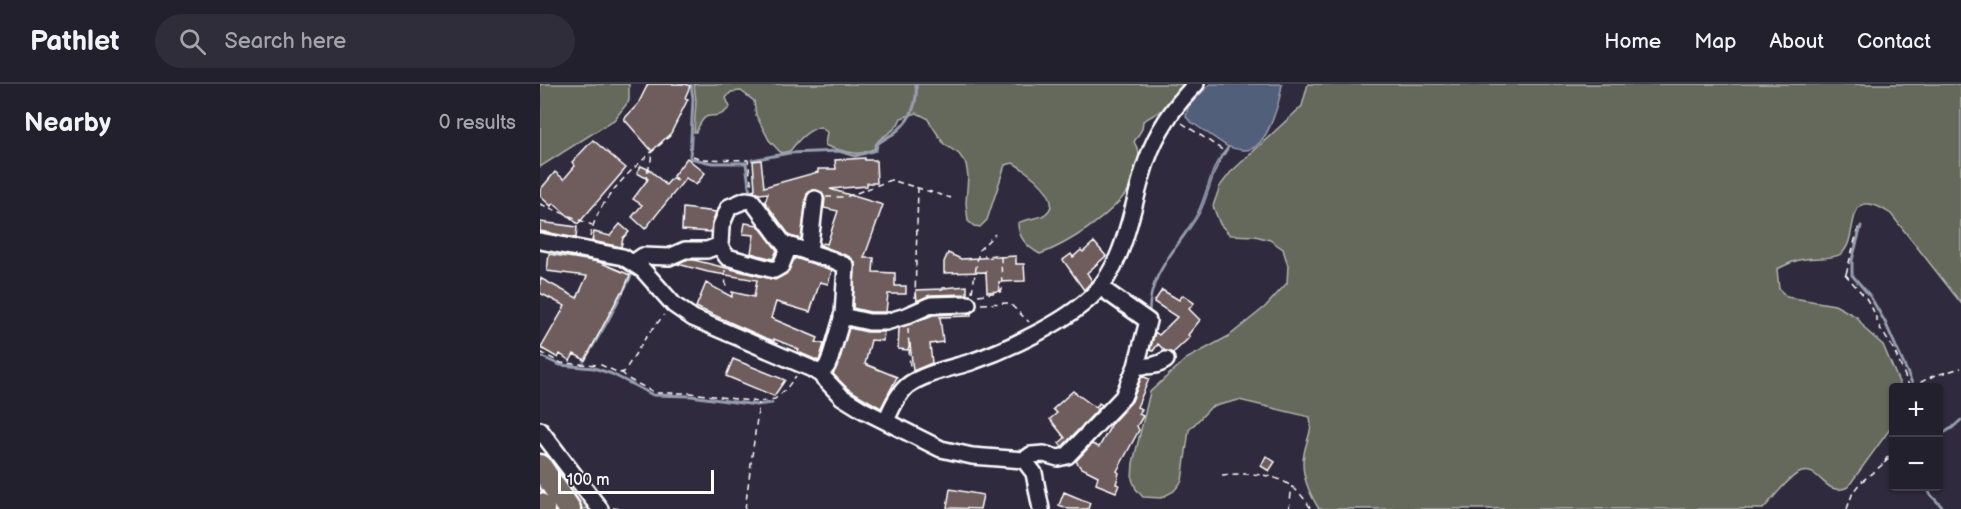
<!DOCTYPE html>
<meta charset="utf-8">
<style>
:root{--surface:#23202e;--page:#2f2d3a;--text:#f1f3f6;--muted:#a3a3aa;--line:#403e4a}
body{margin:0;font-family:"Balsamiq Sans",sans-serif;background:var(--page);color:var(--text)}
.controls{position:absolute;right:18px;bottom:18px;display:grid;overflow:hidden;border-radius:6px;box-shadow:0 2px 4px #0004}
.controls button{width:54px;height:54px;display:grid;place-items:center;padding:0;border:0;border-bottom:2px solid var(--line);background:var(--surface);color:var(--text);font:30px sans-serif}
.scale{position:absolute;left:18px;bottom:15px;width:156px;box-sizing:border-box;padding-left:6px;border:3px solid #fff;border-top:0;font-size:16px;line-height:21px;white-space:nowrap;color:#fff;-webkit-text-stroke:4px #2f2a3d;paint-order:stroke}
.list{margin:0;padding:0;list-style:none}
h2{display:flex;justify-content:space-between;align-items:center;height:78px;margin:0;padding:0 24px;font-size:26px}
h2 small{font-size:20px;font-weight:400;color:var(--muted)}
.icon{flex:none;width:33px;height:33px;fill:none;stroke:currentColor;stroke-width:2;stroke-linecap:round;stroke-linejoin:round}
.map{position:relative;flex:none;width:1421px;height:425px;overflow:hidden}
header{display:flex;align-items:center;gap:36px;box-sizing:border-box;height:84px;padding:0 30px;background:var(--surface);border-bottom:2px solid var(--line)}
header strong{font-size:28px}
nav{display:flex;gap:33px;margin-inline-start:auto;font-size:21px}
.search{width:420px;height:54px;background:var(--page);display:flex;align-items:center;gap:15px;box-sizing:border-box;padding:0 21px;border-radius:33px;color:var(--muted);font-size:22px}
main{display:flex}
aside{flex:1;background:var(--surface)}
.map>svg:first-child{display:block}
.green{fill:#65695b;stroke:#b2b4ad;stroke-width:1.5}
.water{fill:#515e7a;stroke:#979eaf;stroke-width:1.5}
.lines{fill:none;stroke-linecap:round;stroke-linejoin:round}
.stream{stroke:#979eaf;stroke-width:3}
.building{fill:#6e5d5b;stroke:#fff;stroke-width:1.5}
.minor-casing{stroke:#fff;stroke-width:20}
.highway-casing{stroke:#fff;stroke-width:27}
.path{stroke:#fff;stroke-width:1.5;stroke-dasharray:6 4.5;stroke-linecap:butt}
.minor{stroke:#2f2a3d;stroke-width:15}
.highway{stroke:#756964;stroke-width:22}
</style>
<header>
<strong>Pathlet</strong>
<div class="search"><svg class="icon" aria-label="search" viewBox="0 0 24 24"><circle cx="10" cy="10" r="6"/><path d="M15 15l6 6"/></svg>Search here</div>
<nav><a>Home</a><a>Map</a><a>About</a><a>Contact</a></nav>
</header>
<main>
<aside>
<h2>Nearby<small>0 results</small></h2>
<ul class="list">
</ul>
</aside>
<div class="map">
<svg width="1421" height="425" viewBox="0 0 1421 425">
<rect width="100%" height="100%" fill="#2f2a3d"/>
<filter id="ink" filterUnits="userSpaceOnUse"><feTurbulence type="fractalNoise" baseFrequency=".0167" numOctaves="2"/><feDisplacementMap in="SourceGraphic" scale="12" xChannelSelector="R" yChannelSelector="G"/><feConvolveMatrix kernelMatrix="1 2 1 2 8 2 1 2 1" color-interpolation-filters="sRGB"/></filter>
<g filter="url(#ink)">
<path class="green" d="M 0,0 L 89,0 L 89,17 L 74,36 L 0,83 Z
M 154,0 L 650,0 L 635,19 L 603,37 L 602,45 L 594,58 C 596,62 599,66 599,71 C 606,111 533,159 500,170 C 487,163 478,154 478,139 C 486,135 494,135 502,132 C 530,118 486,86 473,79 L 465,81 L 447,136 L 440,143 L 434,142 L 428,137 L 426,119 L 428,92 L 426,80 L 419,70 L 404,60 L 387,34 L 377,29 L 361,34 C 355,52 337,50 334,65 C 330,66 325,69 320,69 C 313,70 290,64 285,61 L 287,48 L 280,43 C 267,46 258,56 250,67 L 241,69 L 229,56 L 216,31 L 214,17 L 201,7 L 191,8 L 186,14 L 190,23 C 172,43 169,18 156,48 L 154,48 L 156,17 Z
M 768,0 L 1421,0 L 1421,219 L 1351,130 C 1301,96 1321,155 1301,170 C 1292,176 1270,173 1259,176 C 1251,178 1244,182 1237,185 L 1239,205 L 1247,213 L 1295,221 L 1317,233 L 1326,246 L 1343,261 L 1361,303 L 1354,304 L 1353,338 L 1350,345 L 1308,403 C 1283,415 1281,378 1257,390 C 1246,396 1232,416 1223,425 L 779,425 C 769,409 760,389 764,370 C 766,357 773,347 770,333 L 699,316 L 671,323 L 649,346 L 642,397 L 634,407 L 621,414 L 603,413 L 596,405 L 592,395 L 593,379 L 610,308 L 646,275 L 689,252 L 725,223 L 747,199 L 748,182 L 743,165 L 730,156 L 715,152 L 690,151 L 680,140 L 673,122 L 680,102 L 690,89 L 762,22 Z
M 0,355 L 46,419 L 46,424 L 49,425 L 41,425 L 0,360 Z"/>
<path class="water" d="M 670,0 L 742,0 C 740,17 729,56 713,64 C 706,68 696,65 689,63 C 685,70 680,76 677,83 C 670,98 667,115 659,130 C 640,163 607,191 610,232 L 609,232 C 606,191 638,163 657,130 C 665,114 668,98 675,82 C 678,75 684,69 688,63 L 651,38 L 646,33 L 648,23 Z"/>
<g class="lines">
<path class="stream" d="M 151,0 L 153,15 L 150,74 L 172,79 L 206,79 L 210,110
M 212,76 L 249,69 L 299,67 L 315,72 L 336,66 L 337,60 C 342,56 348,53 353,50 C 371,37 378,21 376,0
M 1321,142 L 1312,176 L 1312,191 L 1330,212 L 1345,238 L 1372,299
M 0,272 L 20,281 L 54,284 L 72,290 L 113,311 L 151,312 L 216,321 L 232,319
M 44,277 L 67,238 L 93,188
M 1398,352 L 1412,344 L 1421,336
M 1387,402 L 1390,410 L 1404,425"/>
</g>
<path class="building" d="M 108,0 L 145,0 L 150,2 L 145,14 L 148,15 L 131,49 L 112,67 L 84,35 L 98,20 Z
M 53,56 L 86,84 L 38,140 L 13,119 L 11,122 L 0,112 L 0,106 L 15,88 L 24,95 L 35,82 L 32,78 Z
M 147,74 L 165,89 L 156,101 L 146,94 L 105,145 L 92,133 L 102,121 L 93,115 L 108,95 L 97,89 L 101,82 L 110,86 L 126,101 L 132,94 L 138,97 L 133,92 Z
M 325,74 L 325,76 L 336,76 L 337,99 L 327,99 L 327,102 L 290,105 L 343,121 L 324,174 L 334,174 L 333,188 L 355,189 L 355,202 L 366,202 L 366,210 L 348,210 L 346,228 L 330,228 L 313,224 L 315,178 L 310,173 L 280,161 L 283,159 L 287,160 L 298,127 L 284,124 L 285,115 L 281,108 L 272,106 L 267,110 L 261,155 L 250,152 L 225,118 L 228,109 L 219,110 L 212,106 L 215,105 L 213,77 L 221,76 L 224,103 L 278,88 L 278,85 L 296,85 L 295,76 Z
M 143,124 L 176,128 L 172,139 L 171,148 L 142,146 Z
M 0,138 L 37,143 L 36,154 L 0,147 Z
M 205,139 L 218,141 L 237,166 L 233,175 L 211,169 L 214,151 L 203,150 Z
M 80,140 L 89,148 L 83,154 L 81,163 L 52,157 L 54,148 L 70,152 Z
M 554,158 L 566,172 L 547,189 L 552,197 L 544,206 L 523,176 L 531,170 L 533,173 L 541,166 L 543,168 Z
M 408,169 L 421,175 L 476,172 L 476,180 L 484,180 L 485,197 L 459,198 L 460,207 L 447,208 L 446,188 L 404,189 L 404,178 Z
M 9,170 L 59,178 L 90,191 L 83,208 L 81,208 L 45,276 L 34,270 L 30,277 L 20,270 L 18,274 L 1,264 L 25,222 L 0,209 L 0,194 L 37,214 L 47,192 L 7,187 Z
M 255,174 L 292,186 L 288,200 L 280,198 L 270,228 L 236,218 L 231,234 L 278,254 L 276,258 L 284,260 L 279,277 L 258,268 L 259,266 L 254,263 L 234,255 L 234,257 L 223,253 L 156,223 L 166,199 L 192,213 L 192,208 L 214,213 L 217,196 L 168,188 L 138,180 L 147,176 L 154,176 L 235,196 L 246,190 Z
M 427,202 L 427,210 L 390,211 L 377,217 L 376,206 L 403,205 L 403,204 Z
M 622,206 L 639,216 L 643,211 L 654,219 L 649,225 L 660,236 L 648,251 L 650,253 L 633,269 L 625,267 L 618,260 L 613,267 L 610,266 L 615,248 L 619,251 L 637,233 L 614,218 Z
M 431,229 L 431,232 L 400,233 L 403,258 L 390,260 L 392,279 L 373,287 L 370,259 L 368,266 L 358,265 L 359,244 L 393,231 Z
M 309,244 L 327,248 L 344,248 L 343,257 L 331,256 L 325,280 L 357,293 L 341,324 L 308,305 L 293,290 L 299,278 Z
M 193,275 L 245,296 L 234,312 L 186,292 Z
M 602,292 L 609,295 L 597,323 L 602,325 L 599,330 L 603,332 L 597,342 L 599,346 L 577,387 L 579,389 L 576,400 L 579,401 L 576,408 L 556,400 L 558,392 L 540,383 L 536,377 L 552,360 L 559,363 L 573,338 L 592,317 Z
M 533,307 L 556,324 L 559,319 L 562,321 L 522,363 L 519,359 L 525,354 L 510,335 L 517,329 L 513,325 Z
M 726,372 L 735,378 L 729,387 L 721,382 Z
M 410,405 L 443,411 L 440,425 L 407,424 Z
M 524,408 L 550,419 L 548,425 L 529,425 L 519,421 Z"/>
<g class="lines">
<defs>
<path id="minor" d="M 0,157 L 83,173 L 103,186 L 134,221 L 153,234 L 270,284 L 280,290 L 302,313 L 323,326 L 401,365 L 432,372 L 484,376 L 491,371 L 504,370 L 518,374 L 527,372 L 583,313 L 596,282 L 608,237 L 560,203
M 179,161 L 187,173 L 234,186 L 241,182 L 249,162
M 269,169 L 275,115
M 93,179 L 103,172 L 129,173 L 145,166 L 167,166 L 180,161 L 181,142 L 189,123 L 206,116 L 212,117 L 244,160 L 293,176 L 306,182 L 303,231 L 290,275 L 287,282 L 280,290
M 302,232 L 329,238 L 346,238 L 366,232 L 391,221 L 428,220
M 596,282 C 607,282 616,283 626,276
M 346,337 C 351,325 357,311 367,302 C 382,290 412,284 431,278 C 468,265 522,240 551,213 C 587,179 591,121 607,76 C 617,47 634,22 656,0
M 0,346 L 60,425
M 484,376 L 494,389 L 501,425"/>
<path id="highway" d="M 0,382 L 29,425
M 0,421 L 3,425"/>
</defs>
<use href="#minor" class="minor-casing"/>
<use href="#highway" class="highway-casing"/>
<path class="path" d="M 642,39 L 684,67
M 153,72 L 162,75 L 208,76 L 212,104
M 107,98 C 104,88 113,80 111,70
M 286,113 L 306,113 L 351,96 L 411,114
M 0,120 L 52,141
M 50,153 C 59,109 100,79 131,51
M 185,186 L 186,206
M 1305,190 L 1326,214 L 1333,226 L 1340,244 L 1354,266 L 1370,304
M 1306,190 L 1319,141
M 432,208 L 439,166 L 455,150
M 438,211 L 460,208 L 462,205 L 461,173 L 456,171 L 444,172
M 375,214 L 378,105
M 441,220 L 469,219 L 489,238
M 368,244 L 370,284
M 0,268 L 21,279 L 61,281 L 79,289 L 84,288 L 106,253 L 124,231
M 81,288 L 90,296 L 116,309 L 151,309 L 218,318 L 235,315 L 246,305 L 256,292
M 1371,303 L 1393,292 L 1421,284
M 1398,356 L 1400,355
M 1344,379 L 1354,371
M 682,391 C 721,388 750,389 771,425
M 73,424 L 80,425
M 205,425 L 219,319
M 749,425 L 752,402
M 1307,425 L 1313,408 L 1320,399 L 1342,381 L 1354,364"/>
<use href="#minor" class="minor"/>
<use href="#highway" class="highway"/>
</g>
</g>
</svg>
<div class="controls">
<button>+</button>
<button>−</button>
</div>
<div class="scale">100 m</div>
</div>
</main>
